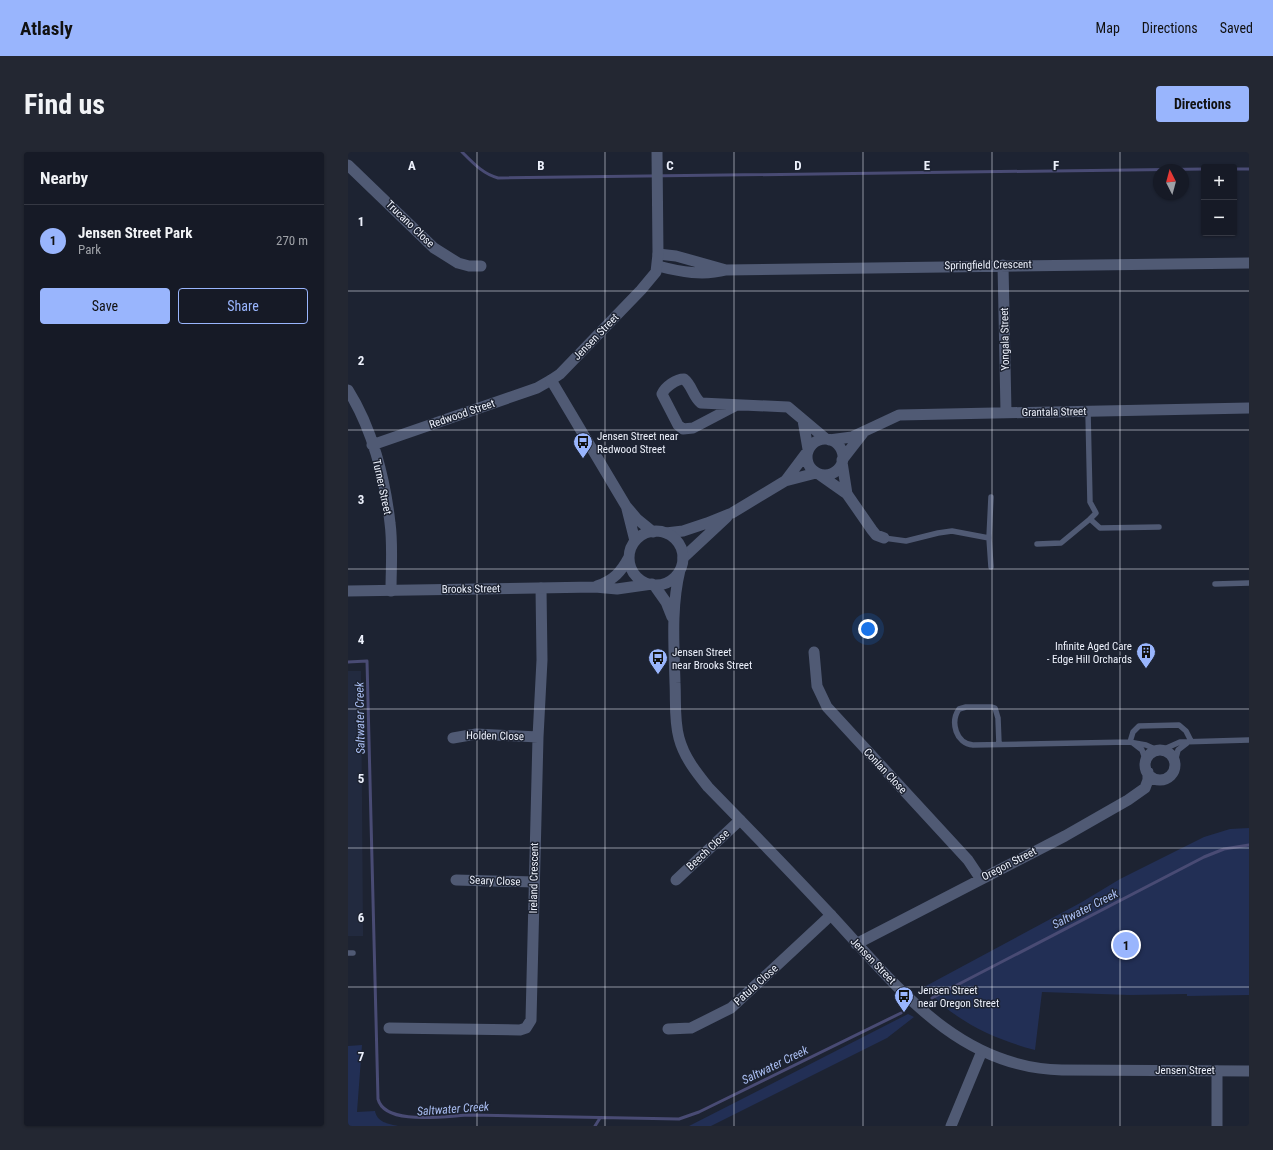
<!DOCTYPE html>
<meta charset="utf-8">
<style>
:root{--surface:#161a26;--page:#232732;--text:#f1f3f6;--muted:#9ea1a7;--line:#353843;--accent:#99b5fd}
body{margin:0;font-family:"Roboto Condensed",sans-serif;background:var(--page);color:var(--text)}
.controls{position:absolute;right:12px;top:12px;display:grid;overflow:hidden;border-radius:4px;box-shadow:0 1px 3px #0004}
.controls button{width:36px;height:36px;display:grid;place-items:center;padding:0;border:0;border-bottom:1px solid var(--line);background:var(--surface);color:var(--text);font:20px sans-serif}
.compass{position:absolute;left:805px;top:12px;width:36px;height:36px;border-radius:50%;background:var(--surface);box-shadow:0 1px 3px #0004;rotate:354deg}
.you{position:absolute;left:520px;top:477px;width:14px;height:14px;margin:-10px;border:3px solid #fff;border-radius:50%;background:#1a73e8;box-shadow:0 0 0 6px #1a73e833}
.badge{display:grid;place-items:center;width:26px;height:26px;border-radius:50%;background:var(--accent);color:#111;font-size:13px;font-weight:700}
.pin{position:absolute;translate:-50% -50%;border:2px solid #fff;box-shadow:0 1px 4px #0006}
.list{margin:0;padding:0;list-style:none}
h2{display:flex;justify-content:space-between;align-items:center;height:52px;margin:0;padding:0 16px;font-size:17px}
h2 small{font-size:13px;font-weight:400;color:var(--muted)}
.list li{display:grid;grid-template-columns:26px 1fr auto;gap:12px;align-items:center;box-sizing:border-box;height:72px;padding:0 16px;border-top:1px solid var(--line)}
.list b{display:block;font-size:15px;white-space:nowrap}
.list p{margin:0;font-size:13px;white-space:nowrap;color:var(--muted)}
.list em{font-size:13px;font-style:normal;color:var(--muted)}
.actions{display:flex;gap:8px;padding:12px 16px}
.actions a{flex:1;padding:9px 0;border:1px solid var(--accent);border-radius:4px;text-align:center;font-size:14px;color:var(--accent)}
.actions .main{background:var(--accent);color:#111}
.map{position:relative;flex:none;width:901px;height:974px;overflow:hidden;border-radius:4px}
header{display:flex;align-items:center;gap:24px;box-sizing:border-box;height:56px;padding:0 20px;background:var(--accent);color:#111}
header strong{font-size:19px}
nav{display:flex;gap:22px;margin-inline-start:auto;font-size:14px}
.intro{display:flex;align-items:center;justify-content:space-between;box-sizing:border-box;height:96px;padding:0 24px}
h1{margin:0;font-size:28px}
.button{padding:10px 18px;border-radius:4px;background:var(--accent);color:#111;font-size:14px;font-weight:700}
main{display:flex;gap:24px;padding:0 24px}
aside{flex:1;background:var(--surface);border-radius:4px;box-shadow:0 1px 3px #0004}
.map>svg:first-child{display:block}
.built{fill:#222a3f}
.green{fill:#222f55}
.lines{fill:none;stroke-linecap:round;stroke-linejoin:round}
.stream{stroke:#494b74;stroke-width:3}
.service{stroke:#505a74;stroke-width:5.5}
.minor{stroke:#505a74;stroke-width:11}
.tertiary{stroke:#505a74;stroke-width:11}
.grid{fill:none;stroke:#edf1fc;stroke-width:1;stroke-opacity:0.55}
.labels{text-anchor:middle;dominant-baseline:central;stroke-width:3;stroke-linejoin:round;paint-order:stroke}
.street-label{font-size:11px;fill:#edf1fc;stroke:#1d2332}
.poi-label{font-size:11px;fill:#edf1fc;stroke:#1d2332;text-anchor:start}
.water-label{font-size:12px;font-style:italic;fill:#a9bdf1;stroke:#1d2332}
.grid-label{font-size:13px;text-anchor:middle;font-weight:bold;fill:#edf1fc;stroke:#1d2332;stroke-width:3;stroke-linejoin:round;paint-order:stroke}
</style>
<header>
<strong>Atlasly</strong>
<nav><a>Map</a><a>Directions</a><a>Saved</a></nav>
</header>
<div class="intro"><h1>Find us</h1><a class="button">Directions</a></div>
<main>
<aside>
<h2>Nearby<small></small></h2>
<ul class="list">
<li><span class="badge">1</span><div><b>Jensen Street Park</b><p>Park</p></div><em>270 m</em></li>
</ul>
<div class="actions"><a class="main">Save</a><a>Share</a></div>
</aside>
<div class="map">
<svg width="901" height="974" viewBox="0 0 901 974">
<rect width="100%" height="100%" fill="#1d2332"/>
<path class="built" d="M 0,519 L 13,519 L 15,778 L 15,784 L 0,784 Z"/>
<path class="green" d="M 901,676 L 901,843 L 839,844 L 839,842 L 782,843 L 694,840 L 687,898 C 645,887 605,868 576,835 L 734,750 L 772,727 L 856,685 L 882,677 Z
M 560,862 L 566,865 L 539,886 L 363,974 L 341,974 Z
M 14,893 L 9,960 L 27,959 C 29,970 40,972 50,974 L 0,974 L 0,894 Z"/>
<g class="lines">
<path class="stream" d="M 114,0 C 125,11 135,22 150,26 L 856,17
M 886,17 L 901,17
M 0,510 L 19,509 L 30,947 C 37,974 97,964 122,963 L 331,967 L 351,960 L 553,861
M 584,846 L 856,705 L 876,697 L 901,693
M 247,974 L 252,966"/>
<path class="service" d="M 740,260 L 742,350 L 748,361 L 742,367 L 752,376 L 811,375
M 536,386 L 558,389 L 590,381 L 604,379 L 641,386
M 689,392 L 713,391 L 742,367
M 643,415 L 641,386 L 643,345
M 867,432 L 901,431
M 782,590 L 785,580 L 791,574 L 831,573 L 838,579 L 843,589
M 785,591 L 794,598 L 798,610
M 651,592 L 650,566 L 647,556 L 644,555 L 618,555 L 611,557 C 602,570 608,592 625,593 L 781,590 L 798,593 L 809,598
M 814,598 L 832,590 L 901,588
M 827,610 L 830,598 L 839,591
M 0,801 L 5,801"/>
<path class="minor" d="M 0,13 L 86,96 L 110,111 L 121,114 L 133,114
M 310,102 L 328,104 L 378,118
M 655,113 L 658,260
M 310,114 C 333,120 355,124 378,118 L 901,111
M 0,238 C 24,276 37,326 42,371 C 45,393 43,416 43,439
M 387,254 L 345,276 L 335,277 L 330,273 L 314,242 C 317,235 328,227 336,227 C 344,233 345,245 353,251 L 440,255 L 478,287
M 455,268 L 460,297
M459 305a18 18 0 1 1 36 0a18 18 0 1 1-36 0Z
M 481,288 L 504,285 L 551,263 L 901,256
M 24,293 L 189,236 L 203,228
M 494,308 L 515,281
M 494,310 L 499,342
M 472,323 L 499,342 L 524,378 L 528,383 L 536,386
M 438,328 L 459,300
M 318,381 L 335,379 L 359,371 L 384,361 L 437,329 L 468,321
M 335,406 L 379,365
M 466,500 L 469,534 L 479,555 L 620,708 L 632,726
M 105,586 L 128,582 L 190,585
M797 613a15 15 0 1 1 30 0a15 15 0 1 1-30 0Z
M 108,728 L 186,730
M 328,728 L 392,668
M 508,792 L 717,684 L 780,648 L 797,636 L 800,628 L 800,620
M 41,876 L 172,878 L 178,876 L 183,868 L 190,585 L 194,508 L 193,436
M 320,877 L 343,876 L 383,856 L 483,763
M 603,974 L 634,899
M 869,974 L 869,919"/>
<path class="tertiary" d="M 279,357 L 287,389
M281 406a27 27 0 1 1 54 0a27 27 0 1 1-54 0Z
M 305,380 L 289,367 L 278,354 L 203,228 L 212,222 L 293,138 L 308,120 L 310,102 L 309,0
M 332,418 C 323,455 326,493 327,531 C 328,549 326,568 331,586 C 336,605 348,620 360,635 C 401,677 442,719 482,762 C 547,832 609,916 714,918 L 901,919
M 306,433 L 318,450 L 324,465
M 249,434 C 266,428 273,420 281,405
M 0,439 L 247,435 L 269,437 L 304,432"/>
</g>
<path class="grid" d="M 129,0 L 129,974M 257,0 L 257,974M 386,0 L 386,974M 515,0 L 515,974M 644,0 L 644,974M 772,0 L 772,974M 0,139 L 901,139M 0,278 L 901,278M 0,417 L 901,417M 0,557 L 901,557M 0,696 L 901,696M 0,835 L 901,835"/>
<defs>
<symbol id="bus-pin" viewBox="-11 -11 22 30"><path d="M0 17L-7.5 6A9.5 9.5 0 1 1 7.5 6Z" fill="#99b5fd" stroke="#1d2332"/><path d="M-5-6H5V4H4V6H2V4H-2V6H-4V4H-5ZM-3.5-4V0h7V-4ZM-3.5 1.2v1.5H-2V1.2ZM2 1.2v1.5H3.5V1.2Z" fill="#111"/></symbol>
<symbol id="building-pin" viewBox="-11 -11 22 30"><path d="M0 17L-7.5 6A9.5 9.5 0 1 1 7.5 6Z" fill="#99b5fd" stroke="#1d2332"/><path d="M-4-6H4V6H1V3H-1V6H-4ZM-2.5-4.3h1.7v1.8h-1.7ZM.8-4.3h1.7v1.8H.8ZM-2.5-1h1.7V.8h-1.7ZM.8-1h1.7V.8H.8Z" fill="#111"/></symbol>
</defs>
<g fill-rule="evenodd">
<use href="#bus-pin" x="224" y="279" width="22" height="30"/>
<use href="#building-pin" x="787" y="489" width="22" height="30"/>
<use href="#bus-pin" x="299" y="495" width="22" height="30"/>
<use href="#bus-pin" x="545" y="833" width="22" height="30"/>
</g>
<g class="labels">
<g class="street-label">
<text transform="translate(62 72) rotate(44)">Trucano Close</text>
<text transform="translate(640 113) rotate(-1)">Springfield Crescent</text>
<text transform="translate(248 185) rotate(-46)">Jensen Street</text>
<text transform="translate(657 187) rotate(-91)">Yongala Street</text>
<text transform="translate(706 260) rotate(-1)">Grantala Street</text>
<text transform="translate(114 262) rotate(-19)">Redwood Street</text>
<text transform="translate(34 335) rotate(78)">Turner Street</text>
<text transform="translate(123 437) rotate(-1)">Brooks Street</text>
<text transform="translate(147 584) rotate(1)">Holden Close</text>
<text transform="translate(537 619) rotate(47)">Conlan Close</text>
<text transform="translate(360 698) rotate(-43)">Beech Close</text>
<text transform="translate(661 712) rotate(-27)">Oregon Street</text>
<text transform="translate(186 726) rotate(-89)">Ireland Crescent</text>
<text transform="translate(147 729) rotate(2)">Seary Close</text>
<text transform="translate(525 809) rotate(46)">Jensen Street</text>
<text transform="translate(408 833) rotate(-42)">Patula Close</text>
<text x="837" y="918">Jensen Street</text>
</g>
<g class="poi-label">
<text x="249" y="284">Jensen Street near<tspan x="249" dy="13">Redwood Street</tspan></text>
<text x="784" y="494" text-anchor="end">Infinite Aged Care<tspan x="784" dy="13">- Edge Hill Orchards</tspan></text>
<text x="324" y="500">Jensen Street<tspan x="324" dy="13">near Brooks Street</tspan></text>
<text x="570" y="838">Jensen Street<tspan x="570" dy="13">near Oregon Street</tspan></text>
</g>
<g class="water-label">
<text transform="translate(12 566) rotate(-91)">Saltwater Creek</text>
<text transform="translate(737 757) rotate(-27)">Saltwater Creek</text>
<text transform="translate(427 913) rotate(-26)">Saltwater Creek</text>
<text transform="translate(105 957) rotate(-4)">Saltwater Creek</text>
</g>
</g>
<g class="grid-label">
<text x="64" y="18">A</text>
<text x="193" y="18">B</text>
<text x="322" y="18">C</text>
<text x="450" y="18">D</text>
<text x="579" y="18">E</text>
<text x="708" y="18">F</text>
<text x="13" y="74">1</text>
<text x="13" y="213">2</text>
<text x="13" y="352">3</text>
<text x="13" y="492">4</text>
<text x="13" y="631">5</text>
<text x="13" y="770">6</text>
<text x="13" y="909">7</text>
</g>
</svg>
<div class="controls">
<button>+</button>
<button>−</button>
</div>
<svg class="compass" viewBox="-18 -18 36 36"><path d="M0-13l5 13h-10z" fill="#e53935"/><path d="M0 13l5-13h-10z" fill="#9ea1a7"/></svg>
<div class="you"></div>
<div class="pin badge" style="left:778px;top:793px">1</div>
</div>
</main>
